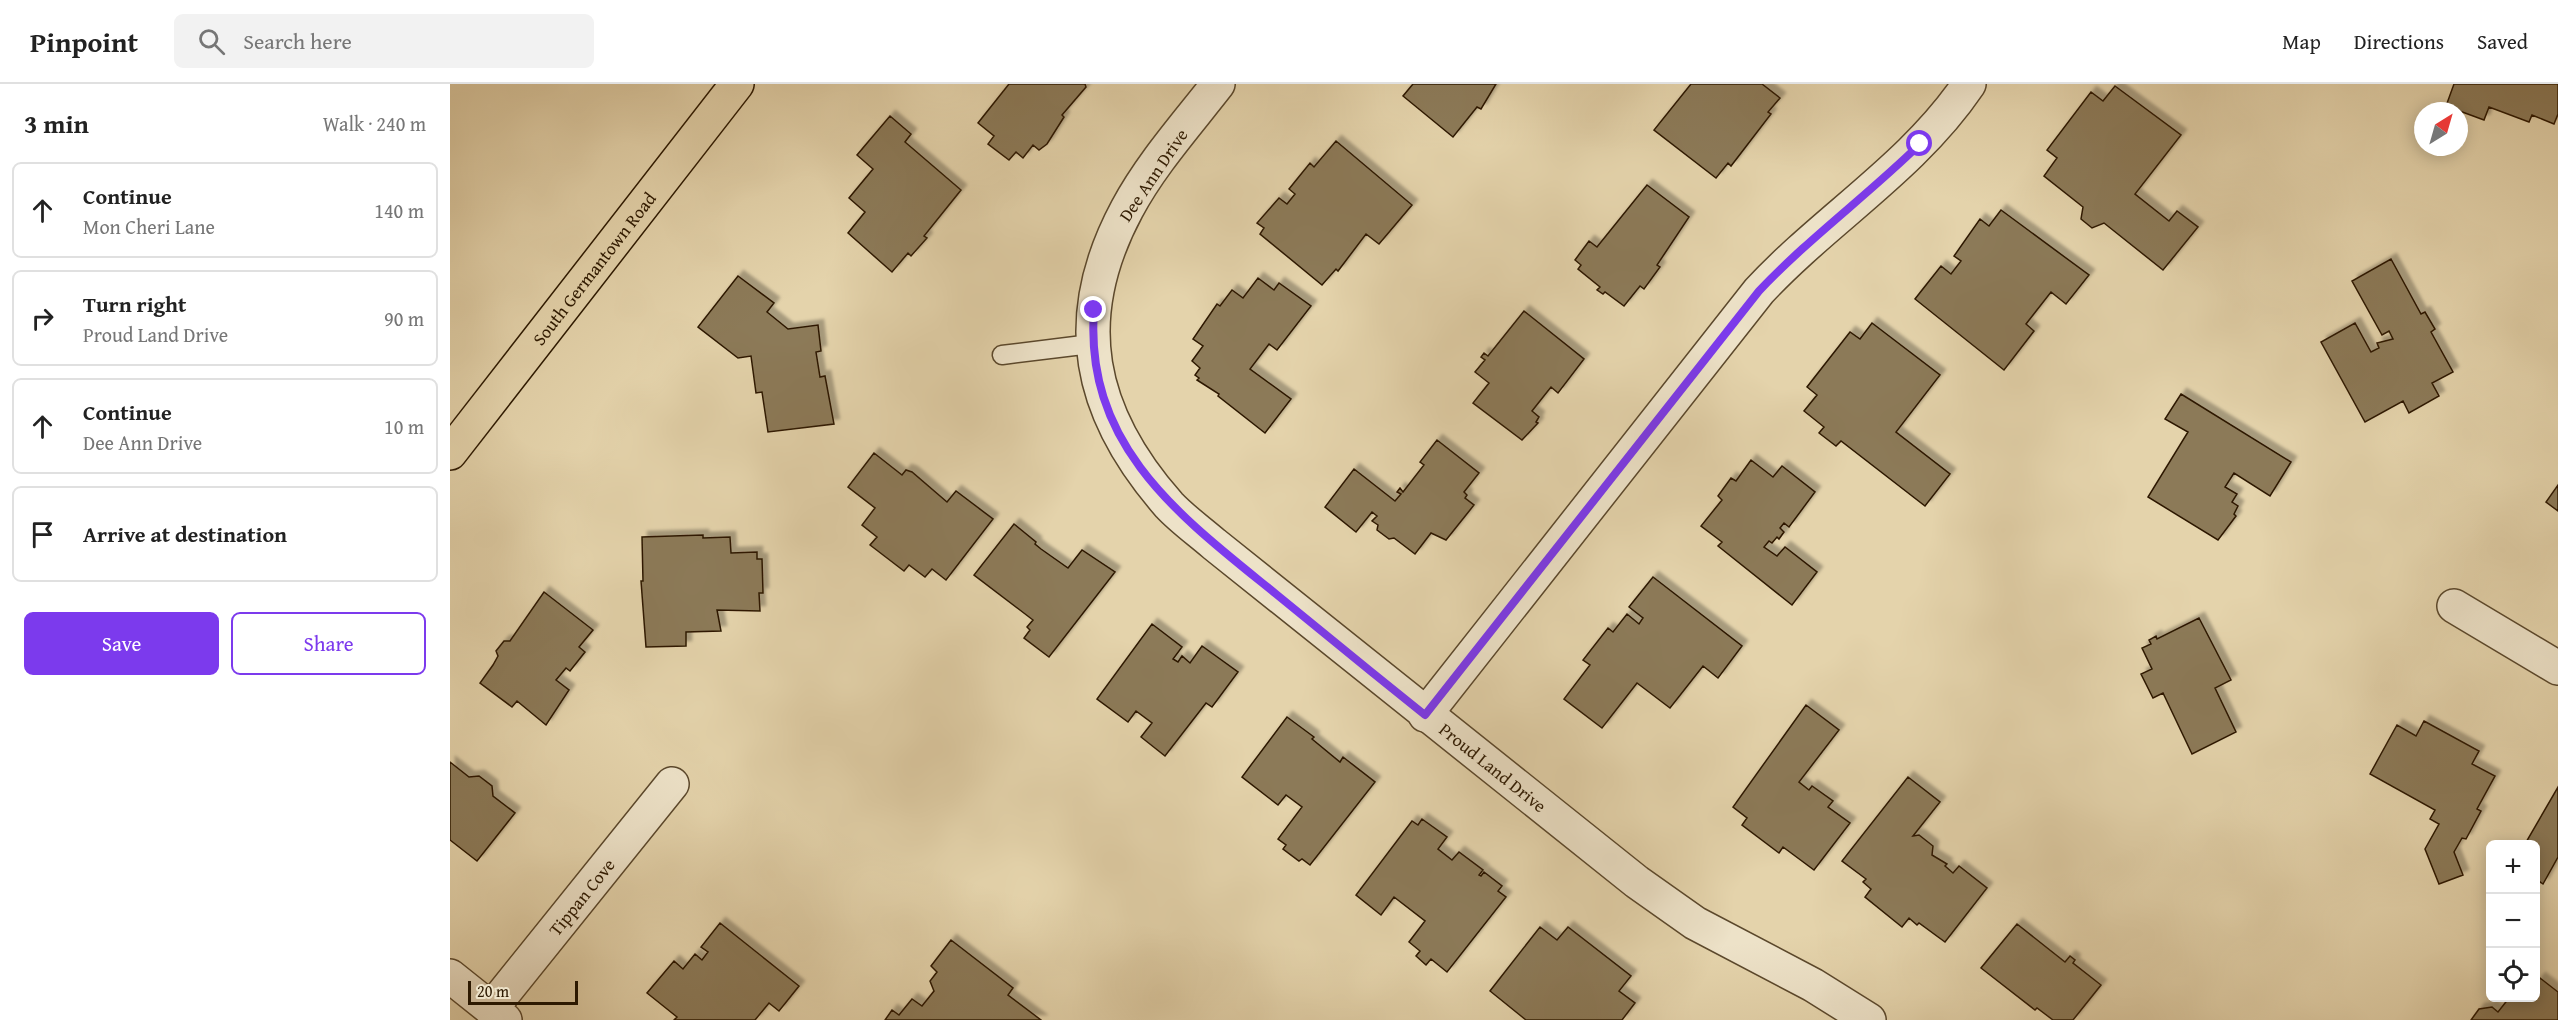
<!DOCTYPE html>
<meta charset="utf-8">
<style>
:root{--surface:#fff;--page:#f2f2f2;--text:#222;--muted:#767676;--line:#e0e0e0;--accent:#7c3aed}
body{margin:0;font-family:"Gentium Book Plus",serif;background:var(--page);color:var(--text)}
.controls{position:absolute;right:18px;bottom:18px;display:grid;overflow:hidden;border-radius:9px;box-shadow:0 3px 15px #0003}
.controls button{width:54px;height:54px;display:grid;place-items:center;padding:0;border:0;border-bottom:2px solid var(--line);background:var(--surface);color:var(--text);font:30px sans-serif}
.compass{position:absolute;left:1964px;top:18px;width:54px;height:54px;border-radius:50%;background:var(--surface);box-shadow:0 3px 15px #0003;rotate:37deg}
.scale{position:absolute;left:18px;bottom:15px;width:110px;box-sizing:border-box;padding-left:6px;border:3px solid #2d1901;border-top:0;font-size:16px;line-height:21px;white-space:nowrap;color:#2d1901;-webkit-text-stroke:4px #ede2c8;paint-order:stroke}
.stop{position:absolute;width:18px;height:18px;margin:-14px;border:4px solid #7c3aed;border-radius:50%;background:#fff}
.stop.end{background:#7c3aed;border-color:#fff;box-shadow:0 2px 6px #0008}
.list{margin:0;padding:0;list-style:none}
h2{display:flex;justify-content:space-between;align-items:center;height:78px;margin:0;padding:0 24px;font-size:26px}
h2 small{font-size:20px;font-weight:400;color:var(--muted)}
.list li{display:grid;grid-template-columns:39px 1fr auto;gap:18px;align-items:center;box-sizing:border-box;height:96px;margin:0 12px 12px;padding:0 12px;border:2px solid var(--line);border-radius:9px}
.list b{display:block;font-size:22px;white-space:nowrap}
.list p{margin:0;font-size:20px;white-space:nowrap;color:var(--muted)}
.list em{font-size:20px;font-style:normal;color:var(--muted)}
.actions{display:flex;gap:12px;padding:18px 24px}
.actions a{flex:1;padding:14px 0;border:2px solid var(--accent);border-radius:9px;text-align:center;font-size:21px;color:var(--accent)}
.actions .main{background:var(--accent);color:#fff}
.icon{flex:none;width:33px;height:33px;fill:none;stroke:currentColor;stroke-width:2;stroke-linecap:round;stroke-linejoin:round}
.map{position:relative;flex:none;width:2108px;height:936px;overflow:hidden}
header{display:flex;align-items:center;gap:36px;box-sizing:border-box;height:84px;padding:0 30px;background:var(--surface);border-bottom:2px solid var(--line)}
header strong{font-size:28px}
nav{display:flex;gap:33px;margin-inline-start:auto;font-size:21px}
.search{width:420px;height:54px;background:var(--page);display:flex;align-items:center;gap:15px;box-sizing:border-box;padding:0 21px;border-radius:9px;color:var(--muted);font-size:22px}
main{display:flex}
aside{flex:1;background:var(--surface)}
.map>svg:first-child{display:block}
.building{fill:#8c7a59;stroke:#2d1901;stroke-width:1.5;filter:url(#shadow)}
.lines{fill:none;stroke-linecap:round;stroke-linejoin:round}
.lane-casing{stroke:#5b482c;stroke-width:21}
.street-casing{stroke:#5b482c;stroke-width:36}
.primary-casing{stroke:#2d1901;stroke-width:36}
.lane{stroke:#ede2c8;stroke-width:18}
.street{stroke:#ede2c8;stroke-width:33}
.primary{stroke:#e4d3ab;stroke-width:33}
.route{stroke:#7c3aed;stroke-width:8}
.labels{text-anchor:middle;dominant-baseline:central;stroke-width:5;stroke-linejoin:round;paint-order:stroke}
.street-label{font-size:18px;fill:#2d1901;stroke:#ede2c8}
</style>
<header>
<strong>Pinpoint</strong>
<div class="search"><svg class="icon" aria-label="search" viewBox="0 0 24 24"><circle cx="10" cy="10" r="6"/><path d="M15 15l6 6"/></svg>Search here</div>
<nav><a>Map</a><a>Directions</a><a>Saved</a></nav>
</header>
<main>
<aside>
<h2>3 min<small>Walk · 240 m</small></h2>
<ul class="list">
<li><svg class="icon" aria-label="ahead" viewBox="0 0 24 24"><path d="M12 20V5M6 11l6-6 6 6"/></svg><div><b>Continue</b><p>Mon Cheri Lane</p></div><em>140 m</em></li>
<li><svg class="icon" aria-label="right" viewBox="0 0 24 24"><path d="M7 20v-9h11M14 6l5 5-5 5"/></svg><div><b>Turn right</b><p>Proud Land Drive</p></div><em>90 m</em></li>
<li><svg class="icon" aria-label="ahead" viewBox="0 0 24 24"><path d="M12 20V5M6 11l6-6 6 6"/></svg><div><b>Continue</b><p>Dee Ann Drive</p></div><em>10 m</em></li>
<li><svg class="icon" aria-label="arrive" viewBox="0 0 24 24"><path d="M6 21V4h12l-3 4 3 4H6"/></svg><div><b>Arrive at destination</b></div></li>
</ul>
<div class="actions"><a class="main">Save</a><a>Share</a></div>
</aside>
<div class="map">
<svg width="2108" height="936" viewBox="0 0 2108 936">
<defs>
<filter id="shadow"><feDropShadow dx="5.5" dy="-5.5" stdDeviation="1.5" flood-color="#0004"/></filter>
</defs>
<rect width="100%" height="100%" fill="#e4d3ab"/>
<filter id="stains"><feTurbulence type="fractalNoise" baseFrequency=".00333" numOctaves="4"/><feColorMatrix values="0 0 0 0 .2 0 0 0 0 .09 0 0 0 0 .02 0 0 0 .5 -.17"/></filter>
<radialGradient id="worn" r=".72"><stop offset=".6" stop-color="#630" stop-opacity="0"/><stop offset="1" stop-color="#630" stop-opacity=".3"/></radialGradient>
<path class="building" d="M 559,0 L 635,0 L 636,3 L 612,31 L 614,33 L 597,60 L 589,66 L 583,61 L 573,74 L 566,68 L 559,76 L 538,60 L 544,52 L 528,39 Z
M 963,0 L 1046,0 L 1031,25 L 1027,23 L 1003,53 L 953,12 Z
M 1241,0 L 1312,0 L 1330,14 L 1318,28 L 1321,30 L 1281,82 L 1278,79 L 1266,94 L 1204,46 Z
M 2004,0 L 2108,0 L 2108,30 L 2104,40 L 2082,31 L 2079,38 L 2039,23 L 2034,36 L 1996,22 Z
M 1665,2 L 1731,51 L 1685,110 L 1719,137 L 1727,127 L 1748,143 L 1713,186 L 1654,139 L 1642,144 L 1631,135 L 1633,123 L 1594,92 L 1607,74 L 1597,66 L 1641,8 L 1653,17 Z
M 440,32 L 461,50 L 455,58 L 511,106 L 474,152 L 477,154 L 461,172 L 458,169 L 442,188 L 398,149 L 415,128 L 399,114 L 423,85 L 407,71 Z
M 886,57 L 962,121 L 929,160 L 916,150 L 888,187 L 886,185 L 872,201 L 810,150 L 814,144 L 807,139 L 829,114 L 837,120 L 845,110 L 839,105 L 860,79 L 864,83 Z
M 1197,101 L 1239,133 L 1207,181 L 1210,183 L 1194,205 L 1190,202 L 1174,222 L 1155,208 L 1153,210 L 1147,206 L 1150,203 L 1128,185 L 1131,181 L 1125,176 L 1139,157 L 1147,163 Z
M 1551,126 L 1639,191 L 1616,220 L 1601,208 L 1576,240 L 1584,247 L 1554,286 L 1465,215 L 1491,182 L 1501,190 L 1511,177 L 1504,172 L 1530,135 L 1539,142 Z
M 1941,175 L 1971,230 L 1975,228 L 1985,245 L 1981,248 L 2003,288 L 1982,299 L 1989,312 L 1959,329 L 1953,317 L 1915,338 L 1871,258 L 1905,239 L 1921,268 L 1929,264 L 1927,259 L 1943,255 L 1939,247 L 1932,251 L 1902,197 Z
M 288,192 L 324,219 L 317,228 L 338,245 L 368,241 L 371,267 L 366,268 L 370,293 L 375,292 L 384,340 L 318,348 L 312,308 L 306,309 L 301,272 L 288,274 L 248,243 Z
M 808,194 L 824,206 L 829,199 L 861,222 L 827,266 L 819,260 L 800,285 L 841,315 L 815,349 L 768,312 L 769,310 L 747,296 L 749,294 L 745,291 L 750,284 L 742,277 L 753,262 L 743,255 L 767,220 L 770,222 L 782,206 L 793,214 Z
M 1074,227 L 1134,275 L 1108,309 L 1101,303 L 1082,327 L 1089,333 L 1086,338 L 1088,339 L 1072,356 L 1023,319 L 1039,299 L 1025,288 L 1035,276 L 1031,273 L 1034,269 L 1038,272 Z
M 1422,239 L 1490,291 L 1446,348 L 1500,390 L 1475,422 L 1391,357 L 1386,362 L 1369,349 L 1374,343 L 1354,327 L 1367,311 L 1357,303 L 1400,248 L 1410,255 Z
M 1731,310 L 1841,378 L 1820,412 L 1784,389 L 1775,403 L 1787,410 L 1782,418 L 1788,422 L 1784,430 L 1786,432 L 1768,456 L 1698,413 L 1738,348 L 1715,335 Z
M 987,356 L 1029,389 L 1014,408 L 1017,411 L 1015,414 L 1024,421 L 996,456 L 981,449 L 965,470 L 944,454 L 939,455 L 927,446 L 928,441 L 922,437 L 927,432 L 922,428 L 906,448 L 875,423 L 904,385 L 945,417 L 951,410 L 947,408 L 950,404 L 953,408 L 974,381 L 970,378 Z
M 424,369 L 452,391 L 456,386 L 462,388 L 497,418 L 506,407 L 543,435 L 496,496 L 482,485 L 475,493 L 459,481 L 454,487 L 420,461 L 427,453 L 412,441 L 425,424 L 398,403 Z
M 1301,376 L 1323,393 L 1332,382 L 1365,408 L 1339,443 L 1334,439 L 1330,444 L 1334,448 L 1329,455 L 1327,453 L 1322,459 L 1319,457 L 1314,463 L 1327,472 L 1335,463 L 1367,488 L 1342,521 L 1268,462 L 1272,458 L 1251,442 L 1272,416 L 1268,412 L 1281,394 L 1286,397 Z
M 2108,401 L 2108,427 L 2096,418 Z
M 564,440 L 586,458 L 585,460 L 591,465 L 618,484 L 632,466 L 665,488 L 599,573 L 574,554 L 580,546 L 577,543 L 583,536 L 524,491 Z
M 253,451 L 253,454 L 280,453 L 281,469 L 307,468 L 307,475 L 312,475 L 313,509 L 309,509 L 310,527 L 267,526 L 271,547 L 236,548 L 236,562 L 196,563 L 191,497 L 193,497 L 192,453 Z
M 1203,493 L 1292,562 L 1268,594 L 1253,582 L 1220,624 L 1187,599 L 1152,644 L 1114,615 L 1140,581 L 1133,576 L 1158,544 L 1163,548 L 1177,530 L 1189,540 L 1193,534 L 1179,523 Z
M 94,508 L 143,546 L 129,563 L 135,568 L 120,587 L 116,584 L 106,596 L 119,606 L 96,641 L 67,617 L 62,623 L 30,599 L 43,581 L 48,572 L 46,567 L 54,557 L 60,557 Z
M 1749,534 L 1781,596 L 1765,604 L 1786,648 L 1742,670 L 1713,609 L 1703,614 L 1691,590 L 1702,585 L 1692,564 L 1701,560 L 1699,556 L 1706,552 L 1707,555 Z
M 702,540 L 732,563 L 723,575 L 728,578 L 732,572 L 740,579 L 752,562 L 788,588 L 762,623 L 756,619 L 715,672 L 691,653 L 702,639 L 686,627 L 678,638 L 647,615 Z
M 1356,621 L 1389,646 L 1349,698 L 1359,706 L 1362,702 L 1383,717 L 1378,723 L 1400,739 L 1364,786 L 1333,763 L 1329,769 L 1292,741 L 1297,734 L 1283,723 Z
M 837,633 L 864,653 L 862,655 L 890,678 L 893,673 L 925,698 L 860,781 L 852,775 L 849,777 L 833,765 L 836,761 L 828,755 L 852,723 L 836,711 L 828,721 L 792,693 Z
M 1974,637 L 2029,667 L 2022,680 L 2045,692 L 2027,725 L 2031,727 L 2016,755 L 2012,754 L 2004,768 L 2013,791 L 1989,800 L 1975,765 L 1989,740 L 1980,735 L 1985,726 L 1920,690 L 1947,641 L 1966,652 Z
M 0,678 L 19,693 L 29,692 L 42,702 L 43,712 L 65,729 L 27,777 L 0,756 Z
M 1458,693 L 1490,718 L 1463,752 L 1469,751 L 1483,762 L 1482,771 L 1497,780 L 1495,782 L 1503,789 L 1509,782 L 1537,804 L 1495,858 L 1469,839 L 1467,841 L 1459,834 L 1452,843 L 1415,813 L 1421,805 L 1413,798 L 1416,795 L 1392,777 Z
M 2108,703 L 2108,773 L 2093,800 L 2086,795 L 2086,760 L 2075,760 Z
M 972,735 L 997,753 L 988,765 L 1002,776 L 1009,768 L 1033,786 L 1029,791 L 1031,792 L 1034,788 L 1052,802 L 1048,807 L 1056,813 L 997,888 L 981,875 L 976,881 L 966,872 L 970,867 L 959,858 L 975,837 L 944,813 L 931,831 L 906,811 L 962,737 L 968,741 Z
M 270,839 L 349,902 L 329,927 L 319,919 L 305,936 L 224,936 L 227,933 L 197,909 L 224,877 L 233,885 L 245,870 L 252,876 L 258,868 L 251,863 Z
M 1567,840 L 1615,878 L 1620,872 L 1625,876 L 1623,879 L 1651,901 L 1623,936 L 1603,936 L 1587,924 L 1585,926 L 1531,884 Z
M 1090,843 L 1107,856 L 1118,843 L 1181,892 L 1169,907 L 1185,919 L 1172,936 L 1076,936 L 1040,907 Z
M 501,856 L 563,904 L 558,911 L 591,936 L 435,936 L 442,926 L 449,931 L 462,915 L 472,922 L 484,907 L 480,897 L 487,888 L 481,882 Z
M 2090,894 L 2108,908 L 2108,936 L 2021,936 L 2029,925 L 2042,923 L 2048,928 L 2059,914 L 2086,914 L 2086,899 Z"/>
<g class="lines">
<defs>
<path id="lane" d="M 552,271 L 641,260"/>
<g id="street">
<path id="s1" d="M 768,0 C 737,40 701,80 677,125 C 618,235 638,329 719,421 C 732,435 749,447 764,460 L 1187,798 L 1245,839 L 1363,901 L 1419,936"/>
<path d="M 2004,522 L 2108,584"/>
<path d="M 975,631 L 1309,207 C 1376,135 1463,83 1519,0"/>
<path d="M 0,892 L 55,936"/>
<path id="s2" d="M 41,925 L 222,700"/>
</g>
<g id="primary">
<path id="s3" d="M 0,369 L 287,0"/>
</g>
</defs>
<use href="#lane" class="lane-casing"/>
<use href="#street" class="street-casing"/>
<use href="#primary" class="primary-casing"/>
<use href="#lane" class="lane"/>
<use href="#street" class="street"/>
<use href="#primary" class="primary"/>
</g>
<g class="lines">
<path class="route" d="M 644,226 C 634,363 731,433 826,510 C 876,551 925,591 975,631 L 1309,207 C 1359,154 1418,111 1470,60"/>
</g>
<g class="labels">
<g class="street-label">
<text transform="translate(703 91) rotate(-56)">Dee Ann Drive</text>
<text stroke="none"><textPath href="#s3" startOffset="234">South Germantown Road</textPath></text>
<text stroke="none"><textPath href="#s1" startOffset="894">Proud Land Drive</textPath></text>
<text stroke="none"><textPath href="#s2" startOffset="144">Tippan Cove</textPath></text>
</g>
</g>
<rect width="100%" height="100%" filter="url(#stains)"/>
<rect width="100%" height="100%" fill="url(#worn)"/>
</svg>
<div class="controls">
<button>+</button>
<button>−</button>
<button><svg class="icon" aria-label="locate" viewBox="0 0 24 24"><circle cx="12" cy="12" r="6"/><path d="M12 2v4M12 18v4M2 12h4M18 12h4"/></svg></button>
</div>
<svg class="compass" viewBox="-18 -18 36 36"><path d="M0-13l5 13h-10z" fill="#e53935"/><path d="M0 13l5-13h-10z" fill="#767676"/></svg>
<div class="scale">20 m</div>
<div class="stop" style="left:1470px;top:60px"></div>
<div class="stop end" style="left:644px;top:226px"></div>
</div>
</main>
